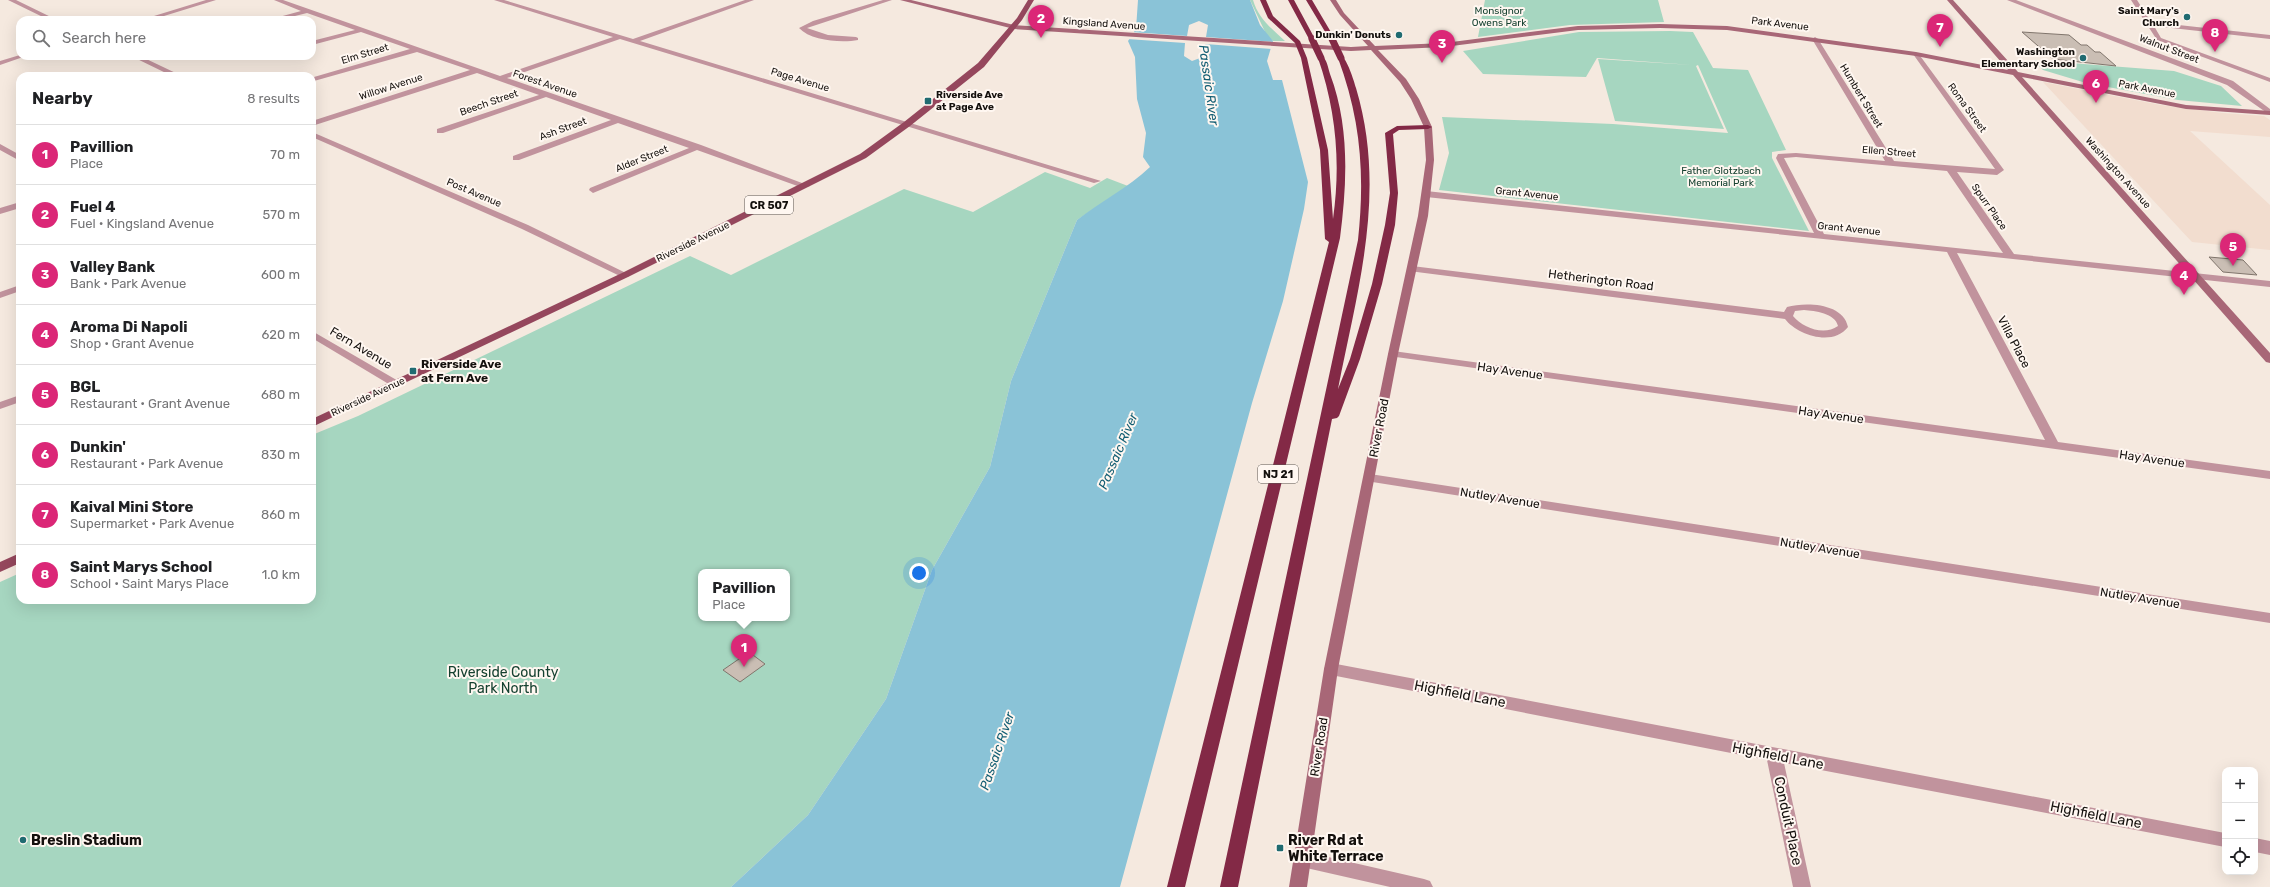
<!DOCTYPE html>
<meta charset="utf-8">
<style>
:root{--surface:#fff;--page:#f6f6f6;--text:#202124;--muted:#757577;--line:#e0e0e0;--accent:#db2777}
body{margin:0;font-family:Rubik,sans-serif;background:var(--page);color:var(--text)}
.controls{position:absolute;right:12px;bottom:12px;display:grid;overflow:hidden;border-radius:8px;box-shadow:0 4px 16px #0002}
.controls button{width:36px;height:36px;display:grid;place-items:center;padding:0;border:0;border-bottom:1px solid var(--line);background:var(--surface);color:var(--text);font:20px sans-serif}
.you{position:absolute;left:919px;top:573px;width:14px;height:14px;margin:-10px;border:3px solid #fff;border-radius:50%;background:#1a73e8;box-shadow:0 0 0 6px #1a73e833}
.badge{display:grid;place-items:center;width:26px;height:26px;border-radius:50%;background:var(--accent);color:#fff;font-size:13px;font-weight:700}
.pin{position:absolute;translate:-50% -33px;filter:drop-shadow(0 1px 2px #0008)}
.pin::after{content:'';position:absolute;top:21px;width:14px;height:12px;background:inherit;clip-path:polygon(0 0,100% 0,50% 100%)}
.popup{position:absolute;left:698px;top:569px;width:92px;height:52px;box-sizing:border-box;display:grid;place-content:center;border-radius:8px;background:var(--surface);filter:drop-shadow(0 1px 3px #0005);font-size:13px;white-space:nowrap;color:var(--muted)}
.popup b{font-size:15px;color:var(--text)}
.popup::after{content:'';position:absolute;left:50%;top:100%;margin-left:-8px;border:8px solid transparent;border-top-color:var(--surface)}
.list{margin:0;padding:0;list-style:none}
h2{display:flex;justify-content:space-between;align-items:center;height:52px;margin:0;padding:0 16px;font-size:17px}
h2 small{font-size:13px;font-weight:400;color:var(--muted)}
.list li{display:grid;grid-template-columns:26px 1fr auto;gap:12px;align-items:center;box-sizing:border-box;height:60px;padding:0 16px;border-top:1px solid var(--line)}
.list b{display:block;font-size:15px;white-space:nowrap}
.list p{margin:0;font-size:13px;white-space:nowrap;color:var(--muted)}
.list em{font-size:13px;font-style:normal;color:var(--muted)}
.icon{flex:none;width:22px;height:22px;fill:none;stroke:currentColor;stroke-width:2;stroke-linecap:round;stroke-linejoin:round}
.map{position:relative;flex:none;width:2270px;height:887px;overflow:hidden}
.search{position:absolute;background:var(--surface);box-shadow:0 4px 16px #0002;left:16px;top:16px;width:300px;height:44px;display:flex;align-items:center;gap:10px;box-sizing:border-box;padding:0 14px;border-radius:12px;color:var(--muted);font-size:15px}
.panel{position:absolute;background:var(--surface);box-shadow:0 4px 16px #0002;left:16px;top:72px;width:300px;height:532px;border-radius:12px}
.map>svg:first-child{display:block}
.industrial{fill:#f2ddcf}
.green{fill:#a6d6c0;fill-rule:evenodd}
.water{fill:#8ac3d7}
.pier{fill:#f5e9df}
.building{fill:#cabeb4;stroke:#80756c}
.lines{fill:none;stroke-linecap:round;stroke-linejoin:round}
.street{fill:#c1939d;fill-rule:evenodd}
.secondary{fill:#a86777;fill-rule:evenodd}
.primary{fill:#95475d;fill-rule:evenodd}
.highway{fill:#832946;fill-rule:evenodd}
.highway-bridge{stroke:#832946;stroke-width:7}
.poi-dot{fill:#206b71;stroke:#fff7f1;stroke-width:1.5}
.labels{text-anchor:middle;dominant-baseline:central;stroke-width:4;stroke-linejoin:round;paint-order:stroke}
.far-park-label{font-size:10px;fill:#154130;stroke:#fff7f1}
.far-poi-label{font-size:10px;font-weight:bold;fill:#14100d;stroke:#fff7f1;text-anchor:end}
.far-street-label{font-size:10px;fill:#14100d;stroke:#fff7f1}
.shield{fill:#fff7f1;stroke:#5a5551;stroke-width:1}
.shield-label{font-size:11px;font-weight:bold;fill:#14100d}
.street-label{font-size:12px;fill:#14100d;stroke:#fff7f1}
.poi-label{font-size:12px;font-weight:bold;fill:#14100d;stroke:#fff7f1;text-anchor:start}
.water-label{font-size:13px;font-style:italic;fill:#135e73;stroke:#fff7f1}
.near-park-label{font-size:14px;fill:#154130;stroke:#fff7f1}
.near-street-label{font-size:14px;fill:#14100d;stroke:#fff7f1}
.near-poi-label{font-size:14px;font-weight:bold;fill:#14100d;stroke:#fff7f1;text-anchor:start}
</style>
<div class="map">
<svg width="2270" height="887" viewBox="0 0 2270 887">
<rect width="100%" height="100%" fill="#f5e9df"/>
<path class="industrial" d="M 2043,82 L 2161,105 L 2223,113 L 2264,116 L 2270,120 L 2270,137 L 2190,131 L 2270,205 L 2270,250 L 2192,242 Z"/>
<path class="green" d="M 1250,0 L 1253,0 C 1258,18 1272,29 1285,41 L 1273,41 L 1267,36 Z
M 1485,0 L 1658,0 L 1664,22 L 1570,25 L 1478,37 Z
M 1670,31 L 1693,32 L 1713,68 L 1748,70 L 1786,150 L 1772,152 L 1772,158 L 1809,231 L 1439,190 L 1449,153 L 1442,117 L 1613,124 L 1728,133 L 1698,65 L 1696,66 L 1724,129 L 1615,121 L 1598,59 L 1692,65 L 1597,58 L 1586,77 L 1483,74 L 1463,51 L 1579,32 Z
M 2032,60 L 2174,71 L 2221,86 L 2242,106 L 2178,100 L 2086,83 L 2043,70 Z
M 1045,172 L 1090,188 L 1107,178 L 1128,186 L 1077,220 L 1011,381 L 990,467 L 932,570 L 886,699 L 808,815 L 731,887 L 0,887 L 0,582 L 20,573 L 20,600 L 312,600 L 312,435 L 358,416 L 690,256 L 731,275 L 904,189 L 973,212 ZM 701,572 L 787,572 L 787,618 L 701,618 Z"/>
<path class="water" d="M 1138,0 L 1250,0 L 1260,25 L 1273,41 L 1267,61 L 1273,80 L 1282,80 L 1308,182 L 1304,209 L 1283,301 L 1252,403 L 1120,887 L 731,887 L 808,815 L 886,699 L 932,570 L 990,467 L 1011,381 L 1077,220 C 1101,201 1128,188 1150,167 L 1143,157 L 1146,133 L 1137,99 L 1135,57 L 1128,41 L 1136,29 Z"/>
<path class="pier" d="M 1199,21 L 1208,25 L 1206,37 L 1275,42 L 1273,49 L 1205,44 L 1203,57 L 1192,61 L 1184,56 L 1185,43 L 1127,39 L 1131,32 L 1187,36 L 1189,25 Z"/>
<path class="building" d="M 2022,32 L 2069,35 L 2081,45 L 2087,45 L 2095,52 L 2100,52 L 2116,66 L 2053,59 Z
M 2209,257 L 2243,260 L 2257,275 L 2223,272 Z
M 749,652 L 765,664 L 740,682 L 723,670 Z"/>
<g class="lines">
<path class="street" d="M 8,0 L 16,0 L 57,20 L 49,20 Z
M 206,0 L 216,0 L 151,20 L 141,20 Z
M 274,0 L 283,0 L 500,76 L 613,37 L 494,0 L 504,0 L 633,39 L 745,0 L 754,0 L 640,41 L 1101,181 L 1094,183 L 620,39 L 507,78 L 701,145 L 810,186 L 803,188 L 697,150 L 593,193 L 589,190 L 590,188 L 689,148 L 618,123 L 519,160 L 513,160 L 513,156 L 611,120 L 546,97 L 443,133 L 437,133 L 437,129 L 539,95 L 477,73 L 312,126 L 312,121 L 470,70 L 417,52 L 314,81 L 314,77 L 410,49 L 361,32 L 312,45 L 312,41 L 355,30 L 307,13 L 279,20 L 268,20 L 301,11 Z
M 883,0 L 892,0 L 807,28 L 828,35 L 856,37 L 858,38 L 858,40 C 842,43 811,41 799,28 L 813,21 Z
M 2007,0 L 2016,0 L 2233,81 L 2270,109 L 2270,115 L 2227,85 Z
M 2131,0 L 2137,0 L 2151,22 L 2270,35 L 2270,39 L 2154,26 L 2161,38 L 2270,78 L 2270,82 L 2157,40 Z
M 1815,37 L 1818,39 L 1894,161 L 1995,169 L 1913,54 L 1918,53 L 2004,170 L 1997,175 L 1957,172 L 2014,254 L 2270,281 L 2270,287 L 1957,253 L 2058,442 L 2270,471 L 2270,479 L 1389,356 L 1388,354 L 1393,351 L 2045,440 L 1947,252 L 1426,197 L 1422,194 L 1426,191 L 1814,233 L 1776,158 L 1778,154 L 1796,153 L 1885,161 L 1812,39 ZM 1796,157 L 1947,171 L 2003,253 L 1824,234 L 1784,158 Z
M 20,55 L 26,56 L 0,65 L 0,61 Z
M 131,56 L 140,56 L 182,76 L 172,76 Z
M 257,56 L 266,56 L 260,59 Z
M 312,132 L 528,225 L 630,275 L 628,277 L 622,277 L 522,229 L 312,137 Z
M 0,144 L 20,155 L 20,161 L 0,150 Z
M 20,202 L 20,208 L 0,214 L 0,208 Z
M 1412,266 L 1784,312 L 1787,307 C 1806,302 1843,303 1848,327 C 1833,347 1797,335 1785,319 L 1409,271 L 1409,267 ZM 1804,310 C 1815,311 1835,313 1838,326 C 1824,336 1803,328 1793,316 L 1795,311 Z
M 20,285 L 20,291 L 0,298 L 0,292 Z
M 312,331 L 400,382 L 402,384 L 400,386 L 392,386 L 312,338 Z
M 20,395 L 20,402 L 0,409 L 0,402 Z
M 1370,474 L 2270,613 L 2270,623 L 1366,481 L 1364,478 Z
M 1331,663 L 2225,833 L 2225,847 L 1784,763 L 1811,887 L 1793,887 L 1767,760 L 1331,675 L 1326,673 L 1324,669 L 1326,665 Z
M 2255,838 L 2270,841 L 2270,855 L 2255,852 Z
M 1302,851 L 1424,879 L 1430,881 L 1433,887 L 1390,887 L 1302,867 L 1296,864 L 1293,859 L 1296,854 Z"/>
<path class="secondary" d="M 900,0 L 911,0 L 1014,25 L 1351,47 L 1368,46 L 1340,15 L 1330,0 L 1336,0 L 1344,13 L 1375,46 L 1444,43 L 1578,26 L 1660,24 L 1727,26 L 1916,52 L 2008,70 L 1947,0 L 1953,0 L 2018,72 L 2186,105 L 2270,111 L 2270,115 L 2186,109 L 2022,77 L 2270,353 L 2270,363 L 2266,362 L 2013,75 L 1916,56 L 1727,30 L 1660,28 L 1578,30 L 1444,47 L 1378,50 L 1406,79 L 1419,99 L 1432,127 L 1434,160 L 1428,216 L 1398,354 L 1338,669 L 1307,887 L 1289,887 L 1324,669 L 1388,354 L 1418,216 L 1426,160 L 1424,127 L 1411,99 L 1400,82 L 1371,50 L 1351,51 L 1014,29 Z"/>
<path class="primary" d="M 1028,0 L 1034,0 L 1022,20 L 984,67 L 910,126 L 866,158 L 628,277 L 312,427 L 312,419 L 622,273 L 860,154 L 904,122 L 978,63 L 1017,18 Z
M 20,553 L 20,563 L 0,572 L 0,562 Z"/>
<path class="highway" d="M 1260,0 L 1266,0 L 1273,16 L 1300,41 L 1307,58 L 1328,150 L 1333,219 C 1341,163 1336,110 1318,58 L 1321,56 C 1327,58 1328,68 1330,74 C 1350,127 1347,183 1340,238 L 1185,887 L 1167,887 L 1329,242 L 1325,239 L 1320,150 L 1301,58 L 1295,43 L 1268,18 Z
M 1288,0 L 1294,0 L 1315,39 L 1314,40 L 1309,39 Z
M 1306,0 L 1312,0 L 1335,39 L 1334,40 L 1330,40 Z
M 1341,56 C 1347,58 1354,81 1356,88 C 1387,192 1358,287 1338,389 L 1350,359 L 1372,284 L 1385,225 L 1390,193 L 1385,133 L 1397,126 L 1428,125 L 1432,127 L 1428,129 L 1399,130 L 1393,134 L 1398,193 L 1395,225 L 1382,284 L 1360,359 L 1339,416 L 1337,418 L 1332,419 L 1238,887 L 1220,887 L 1358,240 C 1365,175 1361,120 1338,58 Z"/>
<path class="highway-bridge" d="M 1312,39 L 1321,58
M 1332,39 L 1341,58"/>
</g>
<g class="poi-dot">
<circle cx="2187" cy="17" r="4"/>
<circle cx="1399" cy="35" r="4"/>
<circle cx="2083" cy="58" r="4"/>
<rect x="924" y="97" width="8" height="8" rx="2"/>
<rect x="409" y="367" width="8" height="8" rx="2"/>
<circle cx="23" cy="840" r="4"/>
<rect x="1276" y="844" width="8" height="8" rx="2"/>
</g>
<g class="labels">
<g class="far-park-label">
<text x="1499" y="11">Monsignor<tspan x="1499" dy="12">Owens Park</tspan></text>
<text x="1721" y="171">Father Glotzbach<tspan x="1721" dy="12">Memorial Park</tspan></text>
</g>
<g class="far-poi-label">
<text x="2179" y="11">Saint Mary's<tspan x="2179" dy="12">Church</tspan></text>
<text x="1391" y="35">Dunkin' Donuts</text>
<text x="2075" y="52">Washington<tspan x="2075" dy="12">Elementary School</tspan></text>
<text x="936" y="95" text-anchor="start">Riverside Ave<tspan x="936" dy="12">at Page Ave</tspan></text>
</g>
<g class="far-street-label">
<text transform="translate(1104 24) rotate(4)">Kingsland Avenue</text>
<text transform="translate(1780 24) rotate(7)">Park Avenue</text>
<text transform="translate(2169 49) rotate(21)">Walnut Street</text>
<text transform="translate(365 54) rotate(-17)">Elm Street</text>
<text transform="translate(800 80) rotate(17)">Page Avenue</text>
<text transform="translate(545 84) rotate(19)">Forest Avenue</text>
<text transform="translate(391 87) rotate(-18)">Willow Avenue</text>
<text transform="translate(2147 89) rotate(11)">Park Avenue</text>
<text transform="translate(1861 96) rotate(59)">Humbert Street</text>
<text transform="translate(489 103) rotate(-19)">Beech Street</text>
<text transform="translate(1967 108) rotate(54)">Roma Street</text>
<text transform="translate(563 129) rotate(-20)">Ash Street</text>
<text transform="translate(1889 152) rotate(5)">Ellen Street</text>
<text transform="translate(642 159) rotate(-22)">Alder Street</text>
<text transform="translate(2118 173) rotate(48)">Washington Avenue</text>
<text transform="translate(474 193) rotate(23)">Post Avenue</text>
<text transform="translate(1527 194) rotate(6)">Grant Avenue</text>
<text transform="translate(1989 207) rotate(55)">Spurr Place</text>
<text transform="translate(1849 229) rotate(6)">Grant Avenue</text>
<text transform="translate(693 242) rotate(-26)">Riverside Avenue</text>
<text transform="translate(368 397) rotate(-25)">Riverside Avenue</text>
</g>
<g class="shield">
<rect x="745" y="196" width="48" height="18" rx="3"/>
<rect x="1258" y="465" width="40" height="18" rx="3"/>
</g>
<g class="shield-label">
<text x="769" y="205">CR 507</text>
<text x="1278" y="474">NJ 21</text>
</g>
<g class="street-label">
<text transform="translate(1601 280) rotate(7)">Hetherington Road</text>
<text transform="translate(2014 342) rotate(62)">Villa Place</text>
<text transform="translate(361 348) rotate(31)">Fern Avenue</text>
<text transform="translate(1510 371) rotate(8)">Hay Avenue</text>
<text transform="translate(1831 415) rotate(8)">Hay Avenue</text>
<text transform="translate(1379 428) rotate(-79)">River Road</text>
<text transform="translate(2152 459) rotate(8)">Hay Avenue</text>
<text transform="translate(1500 498) rotate(9)">Nutley Avenue</text>
<text transform="translate(1820 548) rotate(9)">Nutley Avenue</text>
<text transform="translate(2140 598) rotate(9)">Nutley Avenue</text>
<text transform="translate(1319 747) rotate(-81)">River Road</text>
</g>
<g class="poi-label">
<text x="421" y="364">Riverside Ave<tspan x="421" dy="14">at Fern Ave</tspan></text>
</g>
<g class="water-label">
<text transform="translate(1209 85) rotate(82)">Passaic River</text>
<text transform="translate(1118 451) rotate(-67)">Passaic River</text>
<text transform="translate(997 751) rotate(-71)">Passaic River</text>
</g>
<g class="near-park-label">
<text x="503" y="672">Riverside County<tspan x="503" dy="16">Park North</tspan></text>
</g>
<g class="near-street-label">
<text transform="translate(1460 694) rotate(11)">Highfield Lane</text>
<text transform="translate(1778 756) rotate(11)">Highfield Lane</text>
<text transform="translate(2096 815) rotate(11)">Highfield Lane</text>
<text transform="translate(1788 821) rotate(78)">Conduit Place</text>
</g>
<g class="near-poi-label">
<text x="31" y="840">Breslin Stadium</text>
<text x="1288" y="840">River Rd at<tspan x="1288" dy="16">White Terrace</tspan></text>
</g>
</g>
</svg>
<div class="controls">
<button>+</button>
<button>−</button>
<button><svg class="icon" aria-label="locate" viewBox="0 0 24 24"><circle cx="12" cy="12" r="6"/><path d="M12 2v4M12 18v4M2 12h4M18 12h4"/></svg></button>
</div>
<div class="you"></div>
<div class="pin badge" style="left:744px;top:667px">1</div>
<div class="popup"><b>Pavillion</b>Place</div>
<div class="pin badge" style="left:1041px;top:38px">2</div>
<div class="pin badge" style="left:1442px;top:63px">3</div>
<div class="pin badge" style="left:2184px;top:295px">4</div>
<div class="pin badge" style="left:2233px;top:266px">5</div>
<div class="pin badge" style="left:2096px;top:103px">6</div>
<div class="pin badge" style="left:1940px;top:47px">7</div>
<div class="pin badge" style="left:2215px;top:52px">8</div>
<div class="search"><svg class="icon" aria-label="search" viewBox="0 0 24 24"><circle cx="10" cy="10" r="6"/><path d="M15 15l6 6"/></svg>Search here</div>
<section class="panel">
<h2>Nearby<small>8 results</small></h2>
<ul class="list">
<li><span class="badge">1</span><div><b>Pavillion</b><p>Place</p></div><em>70 m</em></li>
<li><span class="badge">2</span><div><b>Fuel 4</b><p>Fuel · Kingsland Avenue</p></div><em>570 m</em></li>
<li><span class="badge">3</span><div><b>Valley Bank</b><p>Bank · Park Avenue</p></div><em>600 m</em></li>
<li><span class="badge">4</span><div><b>Aroma Di Napoli</b><p>Shop · Grant Avenue</p></div><em>620 m</em></li>
<li><span class="badge">5</span><div><b>BGL</b><p>Restaurant · Grant Avenue</p></div><em>680 m</em></li>
<li><span class="badge">6</span><div><b>Dunkin'</b><p>Restaurant · Park Avenue</p></div><em>830 m</em></li>
<li><span class="badge">7</span><div><b>Kaival Mini Store</b><p>Supermarket · Park Avenue</p></div><em>860 m</em></li>
<li><span class="badge">8</span><div><b>Saint Marys School</b><p>School · Saint Marys Place</p></div><em>1.0 km</em></li>
</ul>
</section>
</div>
